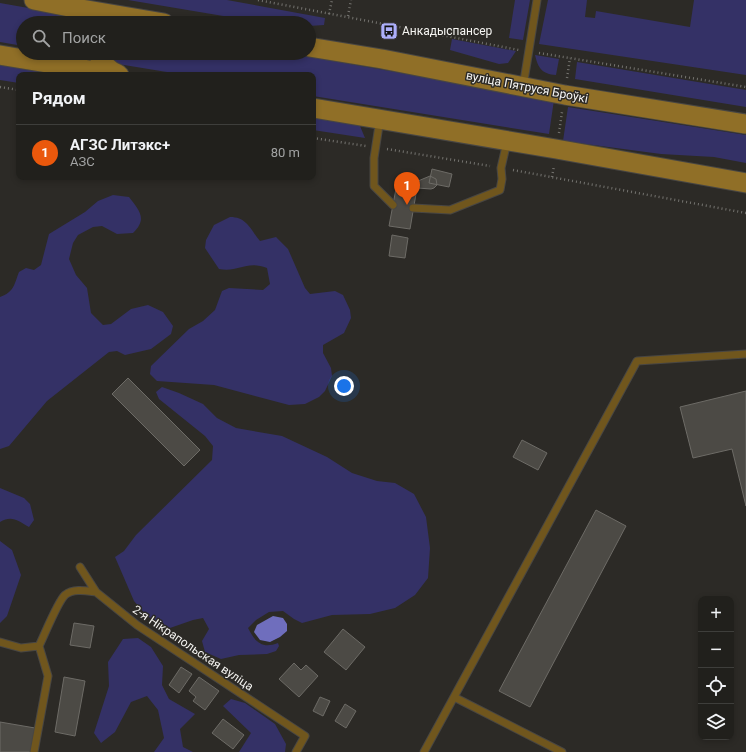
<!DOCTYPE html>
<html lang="ru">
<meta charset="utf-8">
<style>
:root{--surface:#21201c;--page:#292825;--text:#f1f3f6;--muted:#a2a3a3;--line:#3e3e3b;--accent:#ea580c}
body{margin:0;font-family:Roboto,sans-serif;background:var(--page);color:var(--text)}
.controls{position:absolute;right:12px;bottom:12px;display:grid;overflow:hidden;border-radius:8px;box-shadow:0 2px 6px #0003}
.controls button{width:36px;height:36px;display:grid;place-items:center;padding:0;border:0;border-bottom:1px solid var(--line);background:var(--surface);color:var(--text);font:20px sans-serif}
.you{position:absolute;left:344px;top:386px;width:14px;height:14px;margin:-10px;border:3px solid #fff;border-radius:50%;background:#1a73e8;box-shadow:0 0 0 6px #1a73e833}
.badge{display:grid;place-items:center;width:26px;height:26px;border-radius:50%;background:var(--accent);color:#fff;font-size:13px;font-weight:700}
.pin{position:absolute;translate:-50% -33px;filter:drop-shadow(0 1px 2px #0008)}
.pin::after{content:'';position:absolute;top:21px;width:14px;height:12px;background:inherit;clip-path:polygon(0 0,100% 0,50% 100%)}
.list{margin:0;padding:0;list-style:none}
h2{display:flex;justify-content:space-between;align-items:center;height:52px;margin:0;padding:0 16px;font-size:17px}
h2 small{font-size:13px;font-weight:400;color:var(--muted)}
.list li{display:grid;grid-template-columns:26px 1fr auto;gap:12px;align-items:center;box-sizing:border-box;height:56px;padding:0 16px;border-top:1px solid var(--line)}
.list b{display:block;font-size:15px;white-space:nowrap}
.list p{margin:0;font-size:13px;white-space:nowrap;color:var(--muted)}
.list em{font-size:13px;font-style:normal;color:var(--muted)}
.icon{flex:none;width:22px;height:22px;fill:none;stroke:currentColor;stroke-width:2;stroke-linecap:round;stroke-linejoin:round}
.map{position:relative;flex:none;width:746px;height:752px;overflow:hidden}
.search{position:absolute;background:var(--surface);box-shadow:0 2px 6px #0003;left:16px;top:16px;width:300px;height:44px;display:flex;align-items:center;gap:10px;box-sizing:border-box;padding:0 14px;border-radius:22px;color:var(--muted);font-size:15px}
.panel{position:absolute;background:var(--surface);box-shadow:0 2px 6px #0003;left:16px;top:72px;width:300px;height:108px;border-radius:8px}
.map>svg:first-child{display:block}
.green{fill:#343166}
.water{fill:#6f6ebd}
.building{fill:#4c4a45;stroke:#6d6b66}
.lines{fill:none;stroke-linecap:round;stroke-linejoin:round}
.service-casing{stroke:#484643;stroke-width:9}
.secondary-casing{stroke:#484643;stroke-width:21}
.path{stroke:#74736f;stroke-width:2.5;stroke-dasharray:1 3;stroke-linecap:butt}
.service{stroke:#70561d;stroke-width:7}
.secondary{stroke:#906f27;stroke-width:19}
.labels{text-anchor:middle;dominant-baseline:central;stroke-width:3;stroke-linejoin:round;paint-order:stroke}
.poi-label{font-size:12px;fill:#f6f5f2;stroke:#2c2a26;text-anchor:start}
.street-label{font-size:12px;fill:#f6f5f2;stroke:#2c2a26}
</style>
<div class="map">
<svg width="746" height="752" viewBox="0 0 746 752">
<rect width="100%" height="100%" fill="#2c2a26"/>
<path class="green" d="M 128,0 L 227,0 L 325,18 L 324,25 L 309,26 L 309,23 L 265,23 Z
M 515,0 L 530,0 L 523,40 L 509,38 Z
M 548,0 L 587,0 L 585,17 L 595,18 L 596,11 L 690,27 L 694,0 L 746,0 L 746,75 L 539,44 Z
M 0,3 L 68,15 L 76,23 L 23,23 L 23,46 L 0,42 Z
M 452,39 L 516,51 L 508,63 L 499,64 L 450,50 Z
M 106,53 L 288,53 L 554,100 L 549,134 L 313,96 L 313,75 L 185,75 L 118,64 L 111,59 Z
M 535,55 L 559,59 L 556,75 C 542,74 538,68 535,55 Z
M 577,62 L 746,90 L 746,107 L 575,79 Z
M 0,63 L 73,75 L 19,75 L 19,83 L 0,80 Z
M 568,107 L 746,135 L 746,163 L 714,157 L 661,154 L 563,141 Z
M 313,115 L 349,121 L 360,126 L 365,138 L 313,130 Z
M 113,195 L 129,197 C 139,210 148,219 133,233 L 117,234 L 102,226 L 93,227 L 78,235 L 73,243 L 69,259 L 76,275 L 87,288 L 91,313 L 103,325 L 111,324 L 131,309 L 148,305 L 163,312 L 173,326 L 171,334 L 151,349 L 125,355 L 117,351 L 109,352 L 47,401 L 9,446 L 0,449 L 0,297 C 14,292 14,285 19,272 L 26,268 L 34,270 L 41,265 L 49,234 L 85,212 L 98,201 Z
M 230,217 C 247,217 250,229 260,241 L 276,237 L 288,249 L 305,288 L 310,294 L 335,291 L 343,295 L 350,310 L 351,318 L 344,333 L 323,345 L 323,353 L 331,368 L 332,376 L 325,391 L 319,397 L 305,404 L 289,405 L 214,385 L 157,381 L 150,374 L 151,366 L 189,329 L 203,321 L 215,310 L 222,291 L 229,288 L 263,290 L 270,284 L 267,268 C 246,260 238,273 219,269 L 205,248 L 206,240 L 214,225 Z
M 162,387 L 179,393 L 203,404 L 217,418 L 236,428 L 282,436 L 327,457 L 352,473 L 377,481 L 395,483 L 414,494 L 426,517 L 430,548 L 428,578 L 415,595 L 395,608 L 370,614 L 332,615 L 302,623 L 294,619 L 283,611 L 269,612 L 256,620 L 248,628 C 255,642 262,649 278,643 L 279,646 L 276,651 L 267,654 L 239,655 L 221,659 L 205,652 L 202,641 L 209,629 L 203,618 L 193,620 L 170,628 L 147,616 L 134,601 L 115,557 L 124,551 L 136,535 L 212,460 L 213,446 L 205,436 L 159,399 L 156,392 Z
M 0,488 L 24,498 L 30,504 L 34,520 L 29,527 C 18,521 12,515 0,522 Z
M 0,541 L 12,550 L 21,575 L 7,616 L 0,623 Z
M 138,638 L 151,647 L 163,666 L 162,685 L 169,699 L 195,714 L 180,729 L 183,747 L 193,752 L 154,752 L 164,738 L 158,710 L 147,696 L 131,702 L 115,732 L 101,743 L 94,733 L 109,686 L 108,662 L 123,639 Z
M 231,699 L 245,703 L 275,724 L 286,744 L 285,752 L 239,752 L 251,733 L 223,706 Z"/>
<path class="water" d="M 273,616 L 283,618 L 287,624 L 287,631 L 280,637 L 270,642 L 260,640 L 254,632 L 257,625 Z"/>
<path class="building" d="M 432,169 L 452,174 L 449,187 L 429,183 Z
M 430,176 L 436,179 L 437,185 L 434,188 L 431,189 L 417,188 L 410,229 L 389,226 L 398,178 L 418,181 Z
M 392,235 L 408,238 L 405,258 L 389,256 Z
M 128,378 L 200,450 L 184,466 L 112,394 Z
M 746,391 L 746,506 L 732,449 L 693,458 L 680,407 Z
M 522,440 L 547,453 L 538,470 L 513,457 Z
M 596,510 L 626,526 L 530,707 L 499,691 Z
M 74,623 L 94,626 L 90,648 L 70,645 Z
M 343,629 L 365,647 L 346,670 L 324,652 Z
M 294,663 L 301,670 L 306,665 L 318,676 L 299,697 L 279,679 Z
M 181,667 L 192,674 L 179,693 L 169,685 Z
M 64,677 L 85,681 L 75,736 L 55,732 Z
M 199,677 L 219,691 L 205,710 L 193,701 L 196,697 L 189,691 Z
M 320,697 L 330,701 L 323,716 L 313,711 Z
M 345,704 L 356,711 L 346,728 L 335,721 Z
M 223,719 L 244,735 L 233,749 L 212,733 Z
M 0,722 L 35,728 L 31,752 L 0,752 Z"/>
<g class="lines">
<defs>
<path id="service" d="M 523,87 L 537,0
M 380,119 L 374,158 L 374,186 L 393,205
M 413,208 L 450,210 L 500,190 L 502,179 L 501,168 L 507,142
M 80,567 L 96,592 L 137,625 L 305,736 L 296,752
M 0,642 L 21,648 L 39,646 C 44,636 58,601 65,595 C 74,588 87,591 96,592
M 454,697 L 562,752
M 34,752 L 48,676 L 39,646
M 424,752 L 637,361 L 746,354"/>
<path id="secondary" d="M 34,0 L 69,7 L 164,23
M 309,47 L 382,59 L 565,95 L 746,124
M 98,53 C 101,63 108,70 118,74
M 0,55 L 119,75
M 313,108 L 556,149 L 746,183"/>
</defs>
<use href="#service" class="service-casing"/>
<use href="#secondary" class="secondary-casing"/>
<path class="path" d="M 258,0 L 519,50
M 329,14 L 332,0
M 348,16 L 351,0
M 539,53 L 746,87
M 567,78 L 570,58
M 0,87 L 19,90
M 559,133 L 562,112
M 313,138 L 366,146
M 387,149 L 490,166
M 513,170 L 746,213
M 552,177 L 554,166"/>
<use href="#service" class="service"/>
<use href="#secondary" class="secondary"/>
</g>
<defs>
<symbol id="bus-square" viewBox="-11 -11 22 22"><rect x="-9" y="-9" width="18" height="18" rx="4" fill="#adaffb" stroke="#2c2a26"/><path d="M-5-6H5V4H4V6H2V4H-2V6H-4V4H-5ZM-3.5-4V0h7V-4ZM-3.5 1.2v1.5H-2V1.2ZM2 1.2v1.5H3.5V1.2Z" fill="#111"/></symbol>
</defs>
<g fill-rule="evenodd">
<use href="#bus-square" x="379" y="21" width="20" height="20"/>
</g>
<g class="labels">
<g class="poi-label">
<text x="402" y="31">Анкадыспансер</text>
</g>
<g class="street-label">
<text transform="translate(527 87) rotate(11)">вуліца Пятруся Броўкі</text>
<text transform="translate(193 648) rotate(34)">2-я Нікрапольская вуліца</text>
</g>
</g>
</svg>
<div class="controls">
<button>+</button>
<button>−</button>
<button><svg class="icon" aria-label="locate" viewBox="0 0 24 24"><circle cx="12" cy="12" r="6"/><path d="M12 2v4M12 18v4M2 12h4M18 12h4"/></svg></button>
<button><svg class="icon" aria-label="layers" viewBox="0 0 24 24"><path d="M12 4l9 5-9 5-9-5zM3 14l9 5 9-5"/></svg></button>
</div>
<div class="you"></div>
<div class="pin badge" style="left:407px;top:205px">1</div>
<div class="search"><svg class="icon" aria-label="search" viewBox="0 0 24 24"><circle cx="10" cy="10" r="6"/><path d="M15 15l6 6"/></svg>Поиск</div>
<section class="panel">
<h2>Рядом<small></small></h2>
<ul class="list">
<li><span class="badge">1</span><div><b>АГЗС Литэкс+</b><p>АЗС</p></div><em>80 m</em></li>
</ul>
</section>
</div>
